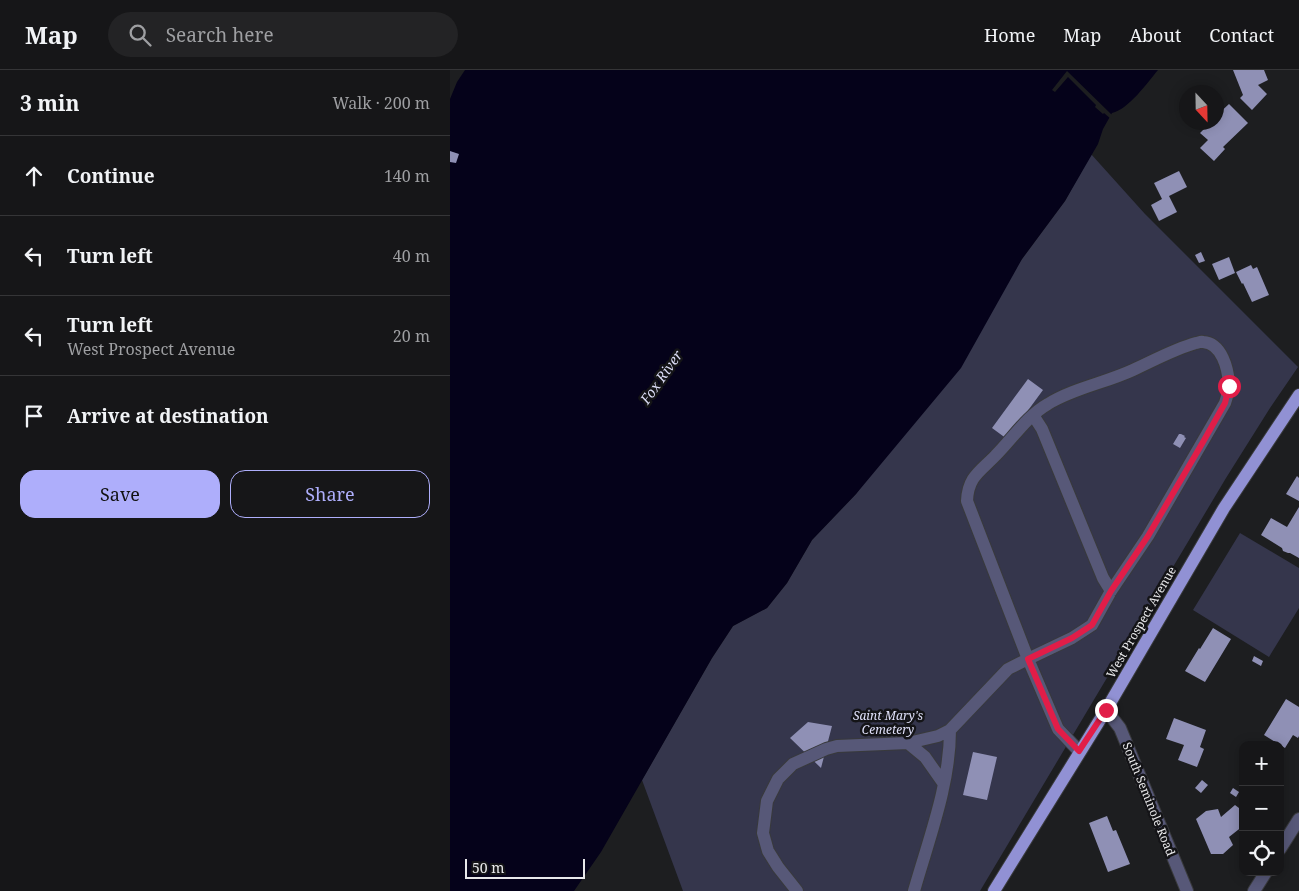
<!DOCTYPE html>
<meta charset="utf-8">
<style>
:root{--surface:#161618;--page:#232325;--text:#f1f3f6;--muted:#9e9fa2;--line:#353537;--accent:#aeaefb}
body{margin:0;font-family:"Noto Serif",serif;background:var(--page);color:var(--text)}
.controls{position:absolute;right:15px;bottom:15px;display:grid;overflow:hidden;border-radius:10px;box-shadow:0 2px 12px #0003}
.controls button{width:45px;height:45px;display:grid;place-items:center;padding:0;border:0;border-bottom:1px solid var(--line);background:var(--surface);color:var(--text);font:25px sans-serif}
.compass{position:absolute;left:729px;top:15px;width:45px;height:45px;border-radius:50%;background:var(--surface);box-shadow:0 2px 12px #0003;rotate:158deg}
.scale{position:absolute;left:15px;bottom:12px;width:120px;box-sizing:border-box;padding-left:5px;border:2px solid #e8e8ea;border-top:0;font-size:14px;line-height:18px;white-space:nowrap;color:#e8e8ea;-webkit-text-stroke:4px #141417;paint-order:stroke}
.stop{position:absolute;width:15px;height:15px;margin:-11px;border:4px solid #e11d48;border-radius:50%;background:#fff}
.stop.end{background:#e11d48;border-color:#fff;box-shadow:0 1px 5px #0008}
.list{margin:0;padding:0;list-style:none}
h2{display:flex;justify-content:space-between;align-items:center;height:65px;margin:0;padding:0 20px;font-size:21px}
h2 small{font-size:16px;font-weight:400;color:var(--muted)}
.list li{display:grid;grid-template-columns:32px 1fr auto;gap:15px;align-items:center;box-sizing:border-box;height:80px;padding:0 20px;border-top:1px solid var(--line)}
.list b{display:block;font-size:19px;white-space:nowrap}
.list p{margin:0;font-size:16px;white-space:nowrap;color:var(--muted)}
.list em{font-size:16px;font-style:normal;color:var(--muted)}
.actions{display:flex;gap:10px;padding:15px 20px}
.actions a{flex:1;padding:11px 0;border:1px solid var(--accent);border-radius:15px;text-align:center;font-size:18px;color:var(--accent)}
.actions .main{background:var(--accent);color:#111}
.icon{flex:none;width:28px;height:28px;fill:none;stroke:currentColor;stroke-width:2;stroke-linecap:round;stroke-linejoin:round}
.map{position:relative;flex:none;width:849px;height:821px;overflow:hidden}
header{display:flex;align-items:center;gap:30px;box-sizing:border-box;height:70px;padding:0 25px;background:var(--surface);border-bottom:1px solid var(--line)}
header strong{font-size:24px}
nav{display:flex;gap:28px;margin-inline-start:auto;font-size:18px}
.search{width:350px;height:45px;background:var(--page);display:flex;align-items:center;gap:12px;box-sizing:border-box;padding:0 18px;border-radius:28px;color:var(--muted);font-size:19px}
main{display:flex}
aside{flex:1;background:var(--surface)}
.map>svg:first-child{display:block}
.green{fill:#35364c}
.water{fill:#05021a}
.pier{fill:#1d1e20}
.building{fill:#8f90b5}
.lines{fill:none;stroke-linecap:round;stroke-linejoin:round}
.minor-casing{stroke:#393a3c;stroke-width:14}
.major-casing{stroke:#393a3c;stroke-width:14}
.minor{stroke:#575878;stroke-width:12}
.major{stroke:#9191d4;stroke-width:12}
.route{stroke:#e11d48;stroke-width:6}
.labels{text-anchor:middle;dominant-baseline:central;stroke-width:5;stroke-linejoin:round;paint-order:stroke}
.street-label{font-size:12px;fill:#e8e8ea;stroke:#141417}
.park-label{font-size:12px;font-style:italic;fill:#e0e1fa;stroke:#141417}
.water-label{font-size:14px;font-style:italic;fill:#dbdcf5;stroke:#141417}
</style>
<header>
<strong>Map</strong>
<div class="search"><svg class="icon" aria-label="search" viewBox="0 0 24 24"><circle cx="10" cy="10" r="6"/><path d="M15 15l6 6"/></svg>Search here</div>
<nav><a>Home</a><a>Map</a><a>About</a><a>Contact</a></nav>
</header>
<main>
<aside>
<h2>3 min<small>Walk · 200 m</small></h2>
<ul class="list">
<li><svg class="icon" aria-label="ahead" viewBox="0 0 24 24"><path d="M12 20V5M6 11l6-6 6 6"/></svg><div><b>Continue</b></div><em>140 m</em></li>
<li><svg class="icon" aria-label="left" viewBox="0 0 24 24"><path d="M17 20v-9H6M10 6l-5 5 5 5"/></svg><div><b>Turn left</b></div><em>40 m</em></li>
<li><svg class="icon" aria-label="left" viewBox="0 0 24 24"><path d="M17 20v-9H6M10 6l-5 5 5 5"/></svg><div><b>Turn left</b><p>West Prospect Avenue</p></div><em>20 m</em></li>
<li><svg class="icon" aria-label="arrive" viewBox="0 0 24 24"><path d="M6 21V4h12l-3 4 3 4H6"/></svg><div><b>Arrive at destination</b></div></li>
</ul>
<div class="actions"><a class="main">Save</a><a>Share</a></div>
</aside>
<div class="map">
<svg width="849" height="821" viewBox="0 0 849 821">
<rect width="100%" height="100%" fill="#1d1e20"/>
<path class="green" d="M 641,84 L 695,144 L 848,297 L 820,338 L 776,408 L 530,821 L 233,821 L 192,710 L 262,588 L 283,556 L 317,538 L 337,513 L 362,470 L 406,424 L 572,189 L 615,131 Z
M 790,463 L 849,498 L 849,538 L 819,587 L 743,540 Z"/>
<path class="water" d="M 15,0 L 708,0 C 697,13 679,39 662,43 L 653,59 L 648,74 L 615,131 L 572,189 L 511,298 L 406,424 L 362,470 L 337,513 L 317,538 L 283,556 L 262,588 L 151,782 L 124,821 L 0,821 L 0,29 L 7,12 Z"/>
<path class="pier" d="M 617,1 L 663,46 L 661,49 L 654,43 L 653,44 L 645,37 L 646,35 L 618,7 L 605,22 L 602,20 Z"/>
<path class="building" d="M 783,0 L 814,0 L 818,10 L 808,15 L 817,24 L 802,40 L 790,28 L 793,25 Z
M 779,34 L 798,53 L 773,77 L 775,79 L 764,91 L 750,78 L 758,70 L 750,63 L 761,52 L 766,52 L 766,46 Z
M 0,81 L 9,84 L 6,93 L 0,92 Z
M 729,101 L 737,117 L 719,126 L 727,142 L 709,151 L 701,135 L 712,129 L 704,113 Z
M 751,182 L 755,191 L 749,193 L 745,185 Z
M 779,187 L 785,203 L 769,210 L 762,194 Z
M 801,195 L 803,199 L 807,197 L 819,225 L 802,232 L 793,213 L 792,214 L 786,202 Z
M 578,309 L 593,320 L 557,369 L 542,358 Z
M 729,364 L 731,364 L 735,366 L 734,367 L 736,368 L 730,378 L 723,374 Z
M 847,406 L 849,408 L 849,431 L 836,424 Z
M 849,437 L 849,488 L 840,483 L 838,483 L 833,481 L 832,478 L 811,465 L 821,448 L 837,457 Z
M 763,558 L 781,569 L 755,612 L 735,601 L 749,578 L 750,579 Z
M 804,586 L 813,591 L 811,596 L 802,591 Z
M 836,629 L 849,637 L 849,666 L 848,668 L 843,665 L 835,678 L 814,665 Z
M 724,648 L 756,660 L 750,677 L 754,679 L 747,697 L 728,690 L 734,675 L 716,669 Z
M 358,652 L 382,656 L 371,698 L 340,668 Z
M 523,682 L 547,687 L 537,730 L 513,725 Z
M 752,710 L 758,715 L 751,723 L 745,718 Z
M 783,718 L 789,722 L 786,727 L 780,723 Z
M 785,735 L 793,741 L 793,756 L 779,767 L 783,775 L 773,784 L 761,784 L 746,749 L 756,741 L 768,739 L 771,747 Z
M 657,746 L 663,761 L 666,760 L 680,794 L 658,802 L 639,753 Z"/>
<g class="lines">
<defs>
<path id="minor" d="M 583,345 L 592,359 L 653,508 L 661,521
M 656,640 L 670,658 L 737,821
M 458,673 L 475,687 L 494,714
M 830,779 L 849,749
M 347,821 L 328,797 L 318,781 L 313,763 L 317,731 L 328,709 L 343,694 L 376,679 L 387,676 L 458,673 L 488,666 L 500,660 L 558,599 L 578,589 L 517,431 C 518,406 531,401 546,385 C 563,368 577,346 598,334 C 624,318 655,313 683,300 C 703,291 724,279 746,273 C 748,273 751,271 753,272 C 772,273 778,299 779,314 C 779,320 777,327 775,333 L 698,466 L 661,521 L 642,555 L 622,568 L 578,589 L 608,659 L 629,681
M 464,821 C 479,768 500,715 500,660
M 804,821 L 816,802"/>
<path id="major" d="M 544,821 L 656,640 L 774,438 L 849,325"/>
</defs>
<use href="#minor" class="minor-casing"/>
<use href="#major" class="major-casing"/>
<use href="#minor" class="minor"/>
<use href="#major" class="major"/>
</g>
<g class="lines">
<path class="route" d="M 656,640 L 629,681 L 608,659 L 578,589 L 622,568 L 642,555 L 661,521 L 698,466 L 753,372 L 775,333 L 779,316"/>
</g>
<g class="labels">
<g class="street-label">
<text transform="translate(691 552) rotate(-60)">West Prospect Avenue</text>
<text transform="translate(699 729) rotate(68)">South Seminole Road</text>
</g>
<g class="park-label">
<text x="438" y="645">Saint Mary's<tspan x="438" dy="14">Cemetery</tspan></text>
</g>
<g class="water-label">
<text transform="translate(211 307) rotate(-55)">Fox River</text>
</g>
</g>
</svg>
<div class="controls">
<button>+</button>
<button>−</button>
<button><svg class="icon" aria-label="locate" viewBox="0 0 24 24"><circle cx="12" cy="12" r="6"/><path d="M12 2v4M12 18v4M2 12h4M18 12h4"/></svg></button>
</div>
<svg class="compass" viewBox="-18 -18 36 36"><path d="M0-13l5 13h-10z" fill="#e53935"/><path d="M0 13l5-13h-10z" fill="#9e9fa2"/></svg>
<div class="scale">50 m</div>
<div class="stop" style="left:779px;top:316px"></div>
<div class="stop end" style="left:656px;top:640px"></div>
</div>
</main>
